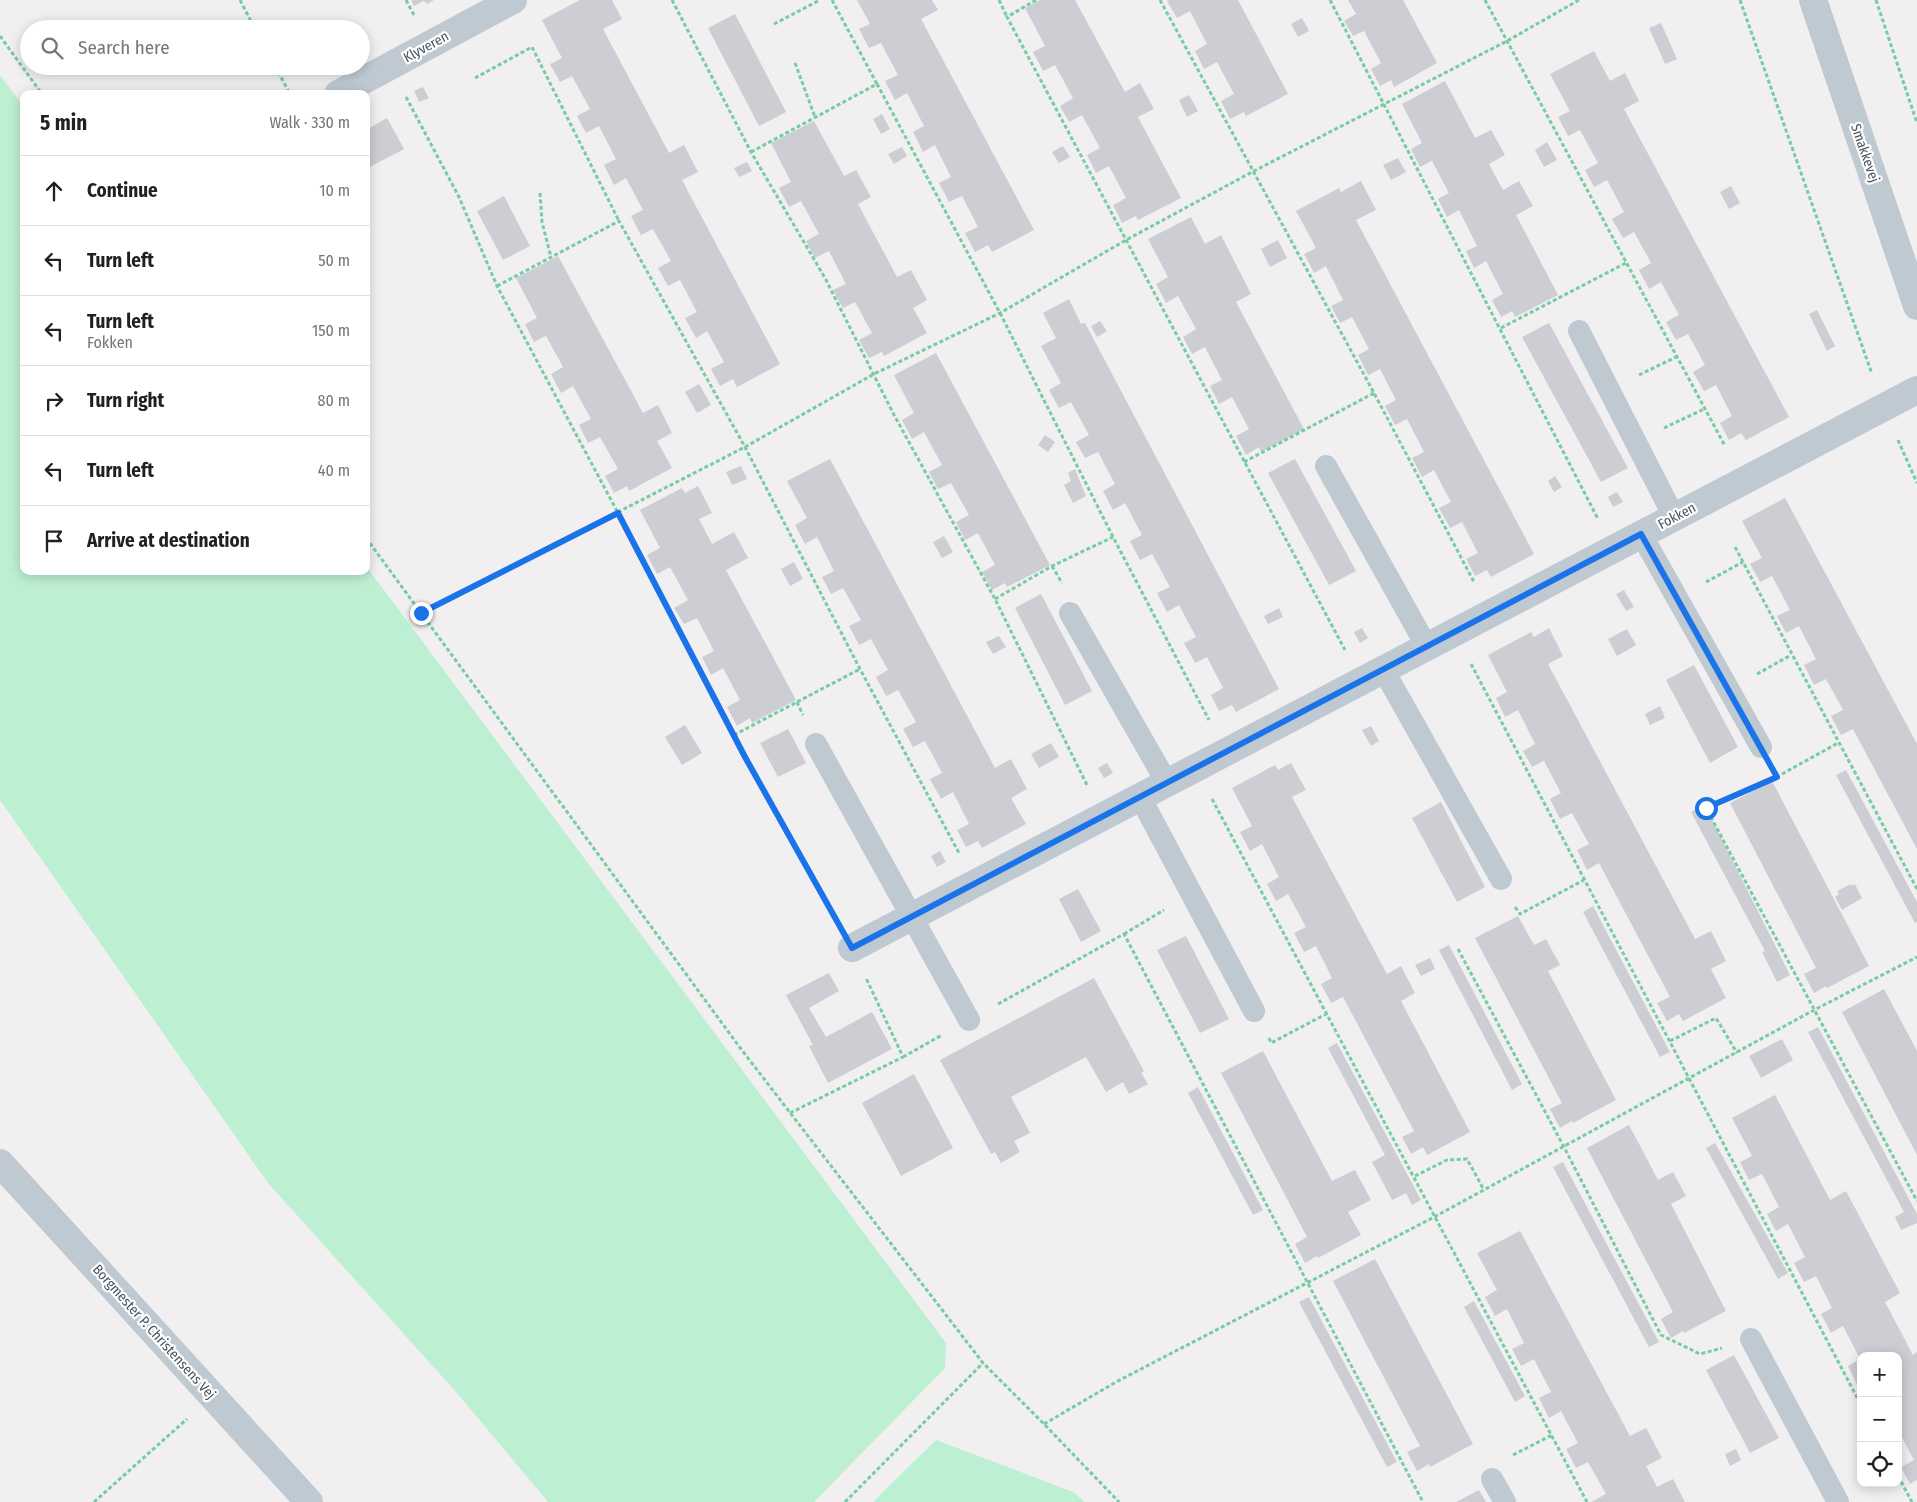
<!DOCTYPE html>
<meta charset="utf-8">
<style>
:root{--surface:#fff;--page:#f2f2f2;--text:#202124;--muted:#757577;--line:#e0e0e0}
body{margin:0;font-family:"Fira Sans Condensed",sans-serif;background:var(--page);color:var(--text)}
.controls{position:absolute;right:15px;bottom:15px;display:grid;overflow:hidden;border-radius:10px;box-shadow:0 2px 12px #0003}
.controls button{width:45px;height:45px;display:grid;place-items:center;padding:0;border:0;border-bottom:1px solid var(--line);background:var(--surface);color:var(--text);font:25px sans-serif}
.stop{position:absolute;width:15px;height:15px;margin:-11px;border:4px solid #1a73e8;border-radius:50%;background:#fff}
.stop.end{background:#1a73e8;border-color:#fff;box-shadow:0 1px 5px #0008}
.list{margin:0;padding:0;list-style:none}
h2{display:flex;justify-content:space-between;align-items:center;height:65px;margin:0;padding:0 20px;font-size:21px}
h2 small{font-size:16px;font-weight:400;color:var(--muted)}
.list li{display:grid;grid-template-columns:32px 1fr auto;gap:15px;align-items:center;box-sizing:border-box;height:70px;padding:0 20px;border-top:1px solid var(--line)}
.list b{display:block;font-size:19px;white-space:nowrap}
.list p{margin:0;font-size:16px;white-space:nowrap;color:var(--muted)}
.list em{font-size:16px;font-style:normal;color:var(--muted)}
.icon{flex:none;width:28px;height:28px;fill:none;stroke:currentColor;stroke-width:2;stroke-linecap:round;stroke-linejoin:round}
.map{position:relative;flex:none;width:1917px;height:1502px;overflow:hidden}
.search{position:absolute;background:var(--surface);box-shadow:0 2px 12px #0003;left:20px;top:20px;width:350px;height:55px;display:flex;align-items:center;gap:12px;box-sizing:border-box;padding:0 18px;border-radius:28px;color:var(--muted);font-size:19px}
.panel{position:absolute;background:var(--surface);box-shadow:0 2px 12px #0003;left:20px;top:90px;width:350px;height:485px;border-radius:10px}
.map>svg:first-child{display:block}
.green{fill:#bdefd2}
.building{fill:#ccced4}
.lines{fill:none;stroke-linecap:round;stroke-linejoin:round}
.path{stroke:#75cda4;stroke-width:3;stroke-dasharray:4 2.5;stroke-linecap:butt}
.service{stroke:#bfc9d1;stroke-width:22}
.minor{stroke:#bfc9d1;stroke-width:28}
.tertiary{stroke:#bfc9d1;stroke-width:28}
.route{stroke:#1a73e8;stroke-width:6}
.labels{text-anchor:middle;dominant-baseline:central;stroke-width:4.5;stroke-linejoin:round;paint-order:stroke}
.street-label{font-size:14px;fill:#47525d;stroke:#fff}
</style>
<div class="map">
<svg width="1917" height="1502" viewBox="0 0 1917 1502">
<rect width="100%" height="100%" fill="#f1efef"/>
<path class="green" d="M 0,75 L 24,107 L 24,571 L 366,571 L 366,566 L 946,1343 L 945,1368 L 814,1502 L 548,1502 L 457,1393 L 268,1183 L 0,800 Z
M 936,1440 L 1073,1492 L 1085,1502 L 873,1502 Z"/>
<path class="building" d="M 411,0 L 434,0 L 427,4 L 424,1 L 414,6 Z
M 580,0 L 612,0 L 622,19 L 603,29 L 669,153 L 684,145 L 698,172 L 682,180 L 780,364 L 737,387 L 733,379 L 720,386 L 711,369 L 724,362 L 707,331 L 696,338 L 685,318 L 697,312 L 680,280 L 668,286 L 658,268 L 671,261 L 653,229 L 641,235 L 631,216 L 643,210 L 626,178 L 614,185 L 604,165 L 616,159 L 599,126 L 586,133 L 577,116 L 590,109 L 572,76 L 560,82 L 550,64 L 562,58 L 542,20 Z
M 857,0 L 932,0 L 938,10 L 921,19 L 1034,230 L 992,252 L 988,245 L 975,252 L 965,233 L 978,227 L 962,196 L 949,202 L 939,183 L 951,177 L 935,145 L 923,152 L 913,132 L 924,126 L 907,93 L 895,100 L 885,81 L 898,75 L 881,43 L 869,48 L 859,29 L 870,24 Z
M 1040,0 L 1075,0 L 1125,92 L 1140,83 L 1154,109 L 1138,117 L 1181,198 L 1138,220 L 1136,216 L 1122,223 L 1113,205 L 1126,198 L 1109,166 L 1096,173 L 1087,155 L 1100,148 L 1082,115 L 1069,122 L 1060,106 L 1073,98 L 1055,65 L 1043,71 L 1033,52 L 1045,46 L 1025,8 Z
M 1170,0 L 1238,0 L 1288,94 L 1246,116 L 1244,112 L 1230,119 L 1221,101 L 1234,94 L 1217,62 L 1204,69 L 1195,51 L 1207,44 L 1190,11 L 1177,18 L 1167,1 Z
M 1348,0 L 1403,0 L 1437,63 L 1394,87 L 1391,80 L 1380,86 L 1371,69 L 1381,63 L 1364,31 L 1353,36 L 1344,21 L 1356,14 Z
M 735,14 L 786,112 L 759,126 L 708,28 Z
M 1302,18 L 1309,31 L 1298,37 L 1291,24 Z
M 1661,23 L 1677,59 L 1665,64 L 1649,28 Z
M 1594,51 L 1610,81 L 1625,73 L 1639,101 L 1624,109 L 1789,417 L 1746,440 L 1741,433 L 1729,440 L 1720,423 L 1732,416 L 1716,385 L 1704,391 L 1693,372 L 1705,365 L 1688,334 L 1676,340 L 1666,322 L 1679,315 L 1661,282 L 1649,289 L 1639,270 L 1651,263 L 1634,232 L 1623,238 L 1612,219 L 1624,212 L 1607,180 L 1594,187 L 1585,170 L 1598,163 L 1580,130 L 1568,136 L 1558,117 L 1570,111 L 1550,74 Z
M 1445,81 L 1475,138 L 1491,130 L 1505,155 L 1489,164 L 1503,190 L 1519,181 L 1533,206 L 1516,215 L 1558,295 L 1515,317 L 1512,311 L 1501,317 L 1492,300 L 1503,294 L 1486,261 L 1474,268 L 1466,251 L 1477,246 L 1459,210 L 1447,217 L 1438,199 L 1449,193 L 1432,161 L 1420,167 L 1411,149 L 1422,143 L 1402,104 Z
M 423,87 L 429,98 L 419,102 L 414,91 Z
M 1189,95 L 1198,111 L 1187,117 L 1179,100 Z
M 882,114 L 890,129 L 881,134 L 873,119 Z
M 387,118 L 404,149 L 366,169 L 366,130 Z
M 814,121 L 844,176 L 856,170 L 871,197 L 858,204 L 897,277 L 911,270 L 927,300 L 913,308 L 927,333 L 884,356 L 882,352 L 869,358 L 859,340 L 872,333 L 855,302 L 843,308 L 833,290 L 846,284 L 829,251 L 815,258 L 806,241 L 819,234 L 801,201 L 789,207 L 779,188 L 791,182 L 771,143 Z
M 1547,142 L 1557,160 L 1544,167 L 1535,150 Z
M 1063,146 L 1070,157 L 1059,163 L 1052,152 Z
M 902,147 L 907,156 L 894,164 L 888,154 Z
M 1398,158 L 1406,172 L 1391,180 L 1383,165 Z
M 747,162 L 752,171 L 739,177 L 734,168 Z
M 1361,181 L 1376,210 L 1356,220 L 1534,554 L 1491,577 L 1487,570 L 1475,576 L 1466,559 L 1478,553 L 1462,522 L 1450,528 L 1439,508 L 1451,502 L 1434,470 L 1422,477 L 1412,458 L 1424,452 L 1407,419 L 1395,425 L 1385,406 L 1396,400 L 1380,369 L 1368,375 L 1358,355 L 1369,349 L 1352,317 L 1340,323 L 1331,306 L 1343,300 L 1326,266 L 1314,273 L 1304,254 L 1316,248 L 1296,211 L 1339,188 L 1341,192 Z
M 1731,186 L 1740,203 L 1729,209 L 1720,192 Z
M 504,196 L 530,246 L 503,260 L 477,211 Z
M 1191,217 L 1205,244 L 1221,235 L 1251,294 L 1236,302 L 1304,429 L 1261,452 L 1259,447 L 1246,455 L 1236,436 L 1249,429 L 1232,397 L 1219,404 L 1210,386 L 1222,380 L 1205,347 L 1192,354 L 1183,337 L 1196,329 L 1178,296 L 1166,303 L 1156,284 L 1168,277 L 1148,239 Z
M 1278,240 L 1287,258 L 1270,267 L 1261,249 Z
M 558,256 L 643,413 L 658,405 L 672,433 L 657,441 L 672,468 L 629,491 L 627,486 L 614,493 L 605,476 L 618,469 L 600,437 L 588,443 L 579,425 L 591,419 L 573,386 L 561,393 L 551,374 L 563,367 L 546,336 L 534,342 L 525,324 L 537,318 L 516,278 Z
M 1069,299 L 1081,324 L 1085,323 L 1279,689 L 1236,712 L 1232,705 L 1219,711 L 1211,695 L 1223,688 L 1207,657 L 1195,663 L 1184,643 L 1196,637 L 1179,605 L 1167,612 L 1157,593 L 1170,587 L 1152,554 L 1140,560 L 1130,541 L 1142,535 L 1125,503 L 1113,510 L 1103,491 L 1115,484 L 1098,452 L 1085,458 L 1076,442 L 1089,435 L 1071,402 L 1059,408 L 1049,390 L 1061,383 L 1041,346 L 1056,338 L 1043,313 Z
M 1817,310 L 1835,346 L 1827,351 L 1809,314 Z
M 1100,321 L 1107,331 L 1097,337 L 1091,326 Z
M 1549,323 L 1628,468 L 1601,482 L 1522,337 Z
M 936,353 L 1050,565 L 1007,587 L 1005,583 L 992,590 L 982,572 L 995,565 L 978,533 L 965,540 L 956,522 L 969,515 L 951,483 L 938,489 L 929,472 L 942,465 L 924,432 L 912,439 L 902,420 L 914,413 L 894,375 Z
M 699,384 L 711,405 L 697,413 L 685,392 Z
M 1045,435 L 1055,442 L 1048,452 L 1038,445 Z
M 830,459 L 995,768 L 1011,759 L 1027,789 L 1011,798 L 1026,824 L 982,848 L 978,841 L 966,847 L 957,830 L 969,824 L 953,792 L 941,799 L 930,779 L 942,773 L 925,741 L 913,747 L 903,729 L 916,722 L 898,690 L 886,696 L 876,677 L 888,670 L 871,639 L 859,645 L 849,626 L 861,620 L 843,588 L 831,594 L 822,577 L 834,571 L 817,537 L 805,544 L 795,525 L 807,518 L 787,481 Z
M 1295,459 L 1356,571 L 1329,585 L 1268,473 Z
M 741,466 L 747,479 L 732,485 L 726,472 Z
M 1075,469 L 1086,496 L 1073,503 L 1064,485 L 1071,481 L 1068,473 Z
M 1555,476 L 1562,487 L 1554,492 L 1548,481 Z
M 698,486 L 712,513 L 699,519 L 712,544 L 734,532 L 748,558 L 726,570 L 796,700 L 752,723 L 750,718 L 737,726 L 727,707 L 740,700 L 723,668 L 711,675 L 702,657 L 714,651 L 697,618 L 684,624 L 674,608 L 688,600 L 670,567 L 657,574 L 647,555 L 660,548 L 640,510 L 682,488 L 685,493 Z
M 1617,492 L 1623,502 L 1613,507 L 1608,497 Z
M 1785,498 L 1917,744 L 1917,849 L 1853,729 L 1841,735 L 1831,716 L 1843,710 L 1826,679 L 1814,685 L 1804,665 L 1816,659 L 1799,626 L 1786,633 L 1777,616 L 1790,610 L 1772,576 L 1760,582 L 1750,564 L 1762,558 L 1742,521 Z
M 944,536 L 953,552 L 942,558 L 933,542 Z
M 794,562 L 803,579 L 790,586 L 781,569 Z
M 1624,590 L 1634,607 L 1626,611 L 1616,594 Z
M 1041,594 L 1092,691 L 1065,705 L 1015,608 Z
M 1279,608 L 1283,617 L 1268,624 L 1264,616 Z
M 1362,628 L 1368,638 L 1360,643 L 1354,632 Z
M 1549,628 L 1563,656 L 1548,664 L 1695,939 L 1711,931 L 1726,961 L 1711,969 L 1726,998 L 1683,1021 L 1679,1014 L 1667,1021 L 1657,1003 L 1670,997 L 1599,863 L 1587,870 L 1577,850 L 1589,844 L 1572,813 L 1560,819 L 1550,799 L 1561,793 L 1544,761 L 1532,767 L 1523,751 L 1535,744 L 1518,710 L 1505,717 L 1496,698 L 1507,692 L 1488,655 L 1531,632 L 1534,637 Z
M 1627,629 L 1636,645 L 1617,656 L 1608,639 Z
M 999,636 L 1006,647 L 993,654 L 986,642 Z
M 1694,665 L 1738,747 L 1710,763 L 1666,680 Z
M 1660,706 L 1665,718 L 1650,725 L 1645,714 Z
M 685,725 L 702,753 L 682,765 L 665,737 Z
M 1371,726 L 1379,741 L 1371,746 L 1362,730 Z
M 788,729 L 806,763 L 778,777 L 760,743 Z
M 1051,743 L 1059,757 L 1039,768 L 1031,754 Z
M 1107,763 L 1113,773 L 1104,778 L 1098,768 Z
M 1291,763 L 1306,790 L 1292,797 L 1387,974 L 1401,966 L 1415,993 L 1401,1001 L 1470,1132 L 1427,1155 L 1423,1147 L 1411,1154 L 1402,1137 L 1414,1131 L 1343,997 L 1331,1003 L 1321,984 L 1332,978 L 1316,946 L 1304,952 L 1294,933 L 1306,927 L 1288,894 L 1276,901 L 1267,884 L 1279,877 L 1262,844 L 1250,851 L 1240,832 L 1252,826 L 1232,788 L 1275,765 L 1278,770 Z
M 1846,770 L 1917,902 L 1917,922 L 1915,923 L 1836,775 Z
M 1772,781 L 1869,966 L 1827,988 L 1826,986 L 1814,993 L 1804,974 L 1816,968 L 1730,803 Z
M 1441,802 L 1485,887 L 1457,902 L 1412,818 Z
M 1701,807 L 1706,808 L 1790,975 L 1777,982 L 1762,952 L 1765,951 L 1691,812 Z
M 940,851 L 946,862 L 937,867 L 931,856 Z
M 1851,884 L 1852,886 L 1855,884 L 1862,898 L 1842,910 L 1835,897 L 1839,894 L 1837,891 Z
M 1078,889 L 1101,931 L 1081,942 L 1059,899 Z
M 1593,906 L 1670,1052 L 1660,1057 L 1583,912 Z
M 1518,916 L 1534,945 L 1546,939 L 1560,965 L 1548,971 L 1616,1100 L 1573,1123 L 1572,1121 L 1560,1128 L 1550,1109 L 1562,1103 L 1475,938 Z
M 1186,936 L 1229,1019 L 1200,1033 L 1157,950 Z
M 1449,945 L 1522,1084 L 1512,1090 L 1439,950 Z
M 1430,958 L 1435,969 L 1421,976 L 1415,965 Z
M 829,973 L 839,991 L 809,1008 L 826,1037 L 872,1012 L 892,1049 L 828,1083 L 809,1046 L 813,1045 L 786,995 Z
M 1094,978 L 1144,1071 L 1141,1073 L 1148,1084 L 1129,1094 L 1123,1082 L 1106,1092 L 1086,1057 L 1011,1097 L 1030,1133 L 1014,1141 L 1020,1152 L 1001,1163 L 995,1152 L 991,1154 L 940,1060 Z
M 1884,989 L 1917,1051 L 1917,1155 L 1842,1012 Z
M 1818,1027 L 1917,1214 L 1917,1223 L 1901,1230 L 1895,1217 L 1904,1212 L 1808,1032 Z
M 1782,1039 L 1793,1060 L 1761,1078 L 1749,1056 Z
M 1337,1043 L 1421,1200 L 1412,1205 L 1406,1193 L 1392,1200 L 1372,1162 L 1385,1155 L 1328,1048 Z
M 1263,1051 L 1332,1181 L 1355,1170 L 1371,1200 L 1348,1212 L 1361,1235 L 1318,1258 L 1317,1256 L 1305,1263 L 1295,1244 L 1307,1237 L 1221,1073 Z
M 914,1074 L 953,1148 L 901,1176 L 862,1103 Z
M 1198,1087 L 1263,1210 L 1253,1215 L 1188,1093 Z
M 1775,1095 L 1830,1200 L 1846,1191 L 1900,1293 L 1885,1302 L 1913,1355 L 1917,1352 L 1917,1480 L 1910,1484 L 1901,1467 L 1914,1460 L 1898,1430 L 1898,1356 L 1861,1356 L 1861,1383 L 1857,1385 L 1848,1366 L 1860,1359 L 1843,1326 L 1831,1333 L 1821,1314 L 1832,1308 L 1816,1276 L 1804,1282 L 1794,1263 L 1805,1257 L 1788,1224 L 1776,1231 L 1767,1214 L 1779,1207 L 1762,1174 L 1749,1180 L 1740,1162 L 1752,1156 L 1732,1118 Z
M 1629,1125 L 1658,1180 L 1673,1172 L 1686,1196 L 1671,1204 L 1726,1311 L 1684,1333 L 1683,1331 L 1671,1338 L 1661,1319 L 1673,1312 L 1587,1148 Z
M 1715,1143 L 1788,1273 L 1778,1279 L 1706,1148 Z
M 1563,1162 L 1659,1342 L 1649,1347 L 1553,1167 Z
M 1520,1231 L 1630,1436 L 1646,1428 L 1662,1458 L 1646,1466 L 1657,1487 L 1673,1479 L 1685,1502 L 1591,1502 L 1606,1494 L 1588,1462 L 1576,1468 L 1566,1449 L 1578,1443 L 1561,1411 L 1549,1418 L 1539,1398 L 1551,1392 L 1534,1359 L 1521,1366 L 1512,1349 L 1524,1343 L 1507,1309 L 1495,1316 L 1485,1297 L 1497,1290 L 1477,1253 Z
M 1375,1259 L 1473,1444 L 1430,1467 L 1429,1464 L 1417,1471 L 1407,1452 L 1420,1446 L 1333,1281 Z
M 1309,1297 L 1397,1462 L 1387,1467 L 1299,1302 Z
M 1474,1301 L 1525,1396 L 1515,1402 L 1464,1307 Z
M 1734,1355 L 1779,1438 L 1750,1453 L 1706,1370 Z
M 1736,1449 L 1741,1460 L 1730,1466 L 1725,1454 Z
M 1479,1490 L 1486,1502 L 1456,1502 Z"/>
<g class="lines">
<path class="path" d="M 240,0 L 255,29
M 406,0 L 414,15
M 672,0 L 751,152 L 825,278 L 893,413 L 995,599 L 1087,785
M 832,0 L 877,84
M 999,0 L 1007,17
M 1036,0 L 1007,17 L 1345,650
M 1160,0 L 1374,393 L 1474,582
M 1330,0 L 1598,519
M 1485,0 L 1725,446
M 1740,0 L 1872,374
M 1876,0 L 1917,123
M 774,24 L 820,0
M 0,36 L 42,94
M 795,63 L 815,117
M 275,66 L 290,94
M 475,78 L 532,47 L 619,221
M 406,97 L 459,197 L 497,286 L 618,513 L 745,757 L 834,917
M 751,152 L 877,84 L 1000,313 L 1113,537 L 1209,720
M 540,193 L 542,222 L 551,257
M 497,286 L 619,221 L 745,447 L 860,669 L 959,853
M 1501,328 L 1626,263
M 1639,375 L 1676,357
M 1664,428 L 1704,409
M 1898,440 L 1917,483
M 1244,462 L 1374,393
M 366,538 L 741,1049 L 983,1363 L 1044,1424 L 1119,1502
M 1735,547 L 1917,889
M 1052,566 L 1062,583
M 1706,582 L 1743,562
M 995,599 L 1052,566 L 1113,537
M 421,613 L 745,447 L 874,374 L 1000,313 L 1126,240 L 1254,171 L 1507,41 L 1579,0
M 1471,664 L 1861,1405
M 1757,674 L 1791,655
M 797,702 L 803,715
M 734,735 L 860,669
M 1782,774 L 1838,743
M 1768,780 L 1706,808 L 1917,1201
M 1212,799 L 1587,1502
M 1515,907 L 1520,914 L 1584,880
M 1124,934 L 1164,910
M 1458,949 L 1564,1147 L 1661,1335 L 1700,1354 L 1722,1348
M 998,1004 L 1124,934 L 1423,1502
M 1269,1038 L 1271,1043 L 1328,1013
M 1670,1041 L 1716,1018 L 1737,1053
M 903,1057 L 942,1035
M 790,1113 L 903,1057 L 866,978
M 1415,1176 L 1447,1160 L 1467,1159 L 1484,1190
M 1044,1424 L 1116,1382 L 1436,1216 L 1814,1010 L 1917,957
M 1513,1455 L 1552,1435
M 1898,1476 L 1912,1502
M 94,1502 L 187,1419
M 845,1502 L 983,1363"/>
<path class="service" d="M 1579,331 L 1674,517
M 1326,466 L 1427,647
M 1641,534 L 1761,747
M 1070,613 L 1167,783
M 1383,669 L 1501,879
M 816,744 L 969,1020
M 1140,797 L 1254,1011
M 1751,1339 L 1838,1502
M 1492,1479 L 1505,1502"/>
<path class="minor" d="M 338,94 L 513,0
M 852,948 L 1917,390
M 0,1163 L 309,1502"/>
<path class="tertiary" d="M 1813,0 L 1917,306"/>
</g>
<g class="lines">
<path class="route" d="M 421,613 L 618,513 L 745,757 L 852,948 L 1641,534 L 1777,777 L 1706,808"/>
</g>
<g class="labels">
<g class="street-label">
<text transform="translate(426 47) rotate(-29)">Klyveren</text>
<text transform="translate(1865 153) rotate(71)">Smakkevej</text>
<text transform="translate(1677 516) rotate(-28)">Fokken</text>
<text transform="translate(154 1332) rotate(48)">Borgmester P. Christensens Vej</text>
</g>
</g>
</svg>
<div class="controls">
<button>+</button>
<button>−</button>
<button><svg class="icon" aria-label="locate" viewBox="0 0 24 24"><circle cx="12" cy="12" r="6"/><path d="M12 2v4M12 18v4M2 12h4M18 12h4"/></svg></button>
</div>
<div class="stop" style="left:1706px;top:808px"></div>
<div class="stop end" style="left:421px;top:613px"></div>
<div class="search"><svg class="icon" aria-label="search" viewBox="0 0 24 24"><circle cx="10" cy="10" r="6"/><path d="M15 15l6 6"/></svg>Search here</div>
<section class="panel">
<h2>5 min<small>Walk · 330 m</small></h2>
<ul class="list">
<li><svg class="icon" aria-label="ahead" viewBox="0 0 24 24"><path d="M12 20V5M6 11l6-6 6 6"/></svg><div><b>Continue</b></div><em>10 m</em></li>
<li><svg class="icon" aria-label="left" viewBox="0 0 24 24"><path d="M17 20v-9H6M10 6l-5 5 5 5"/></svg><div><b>Turn left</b></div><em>50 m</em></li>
<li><svg class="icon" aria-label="left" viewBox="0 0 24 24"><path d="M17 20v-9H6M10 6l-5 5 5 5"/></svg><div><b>Turn left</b><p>Fokken</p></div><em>150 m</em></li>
<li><svg class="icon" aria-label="right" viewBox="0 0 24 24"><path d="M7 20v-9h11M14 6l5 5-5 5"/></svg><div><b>Turn right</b></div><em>80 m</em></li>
<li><svg class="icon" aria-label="left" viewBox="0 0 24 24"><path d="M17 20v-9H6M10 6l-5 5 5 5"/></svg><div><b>Turn left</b></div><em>40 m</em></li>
<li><svg class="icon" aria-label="arrive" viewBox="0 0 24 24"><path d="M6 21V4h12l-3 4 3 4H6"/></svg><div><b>Arrive at destination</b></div></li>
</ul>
</section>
</div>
